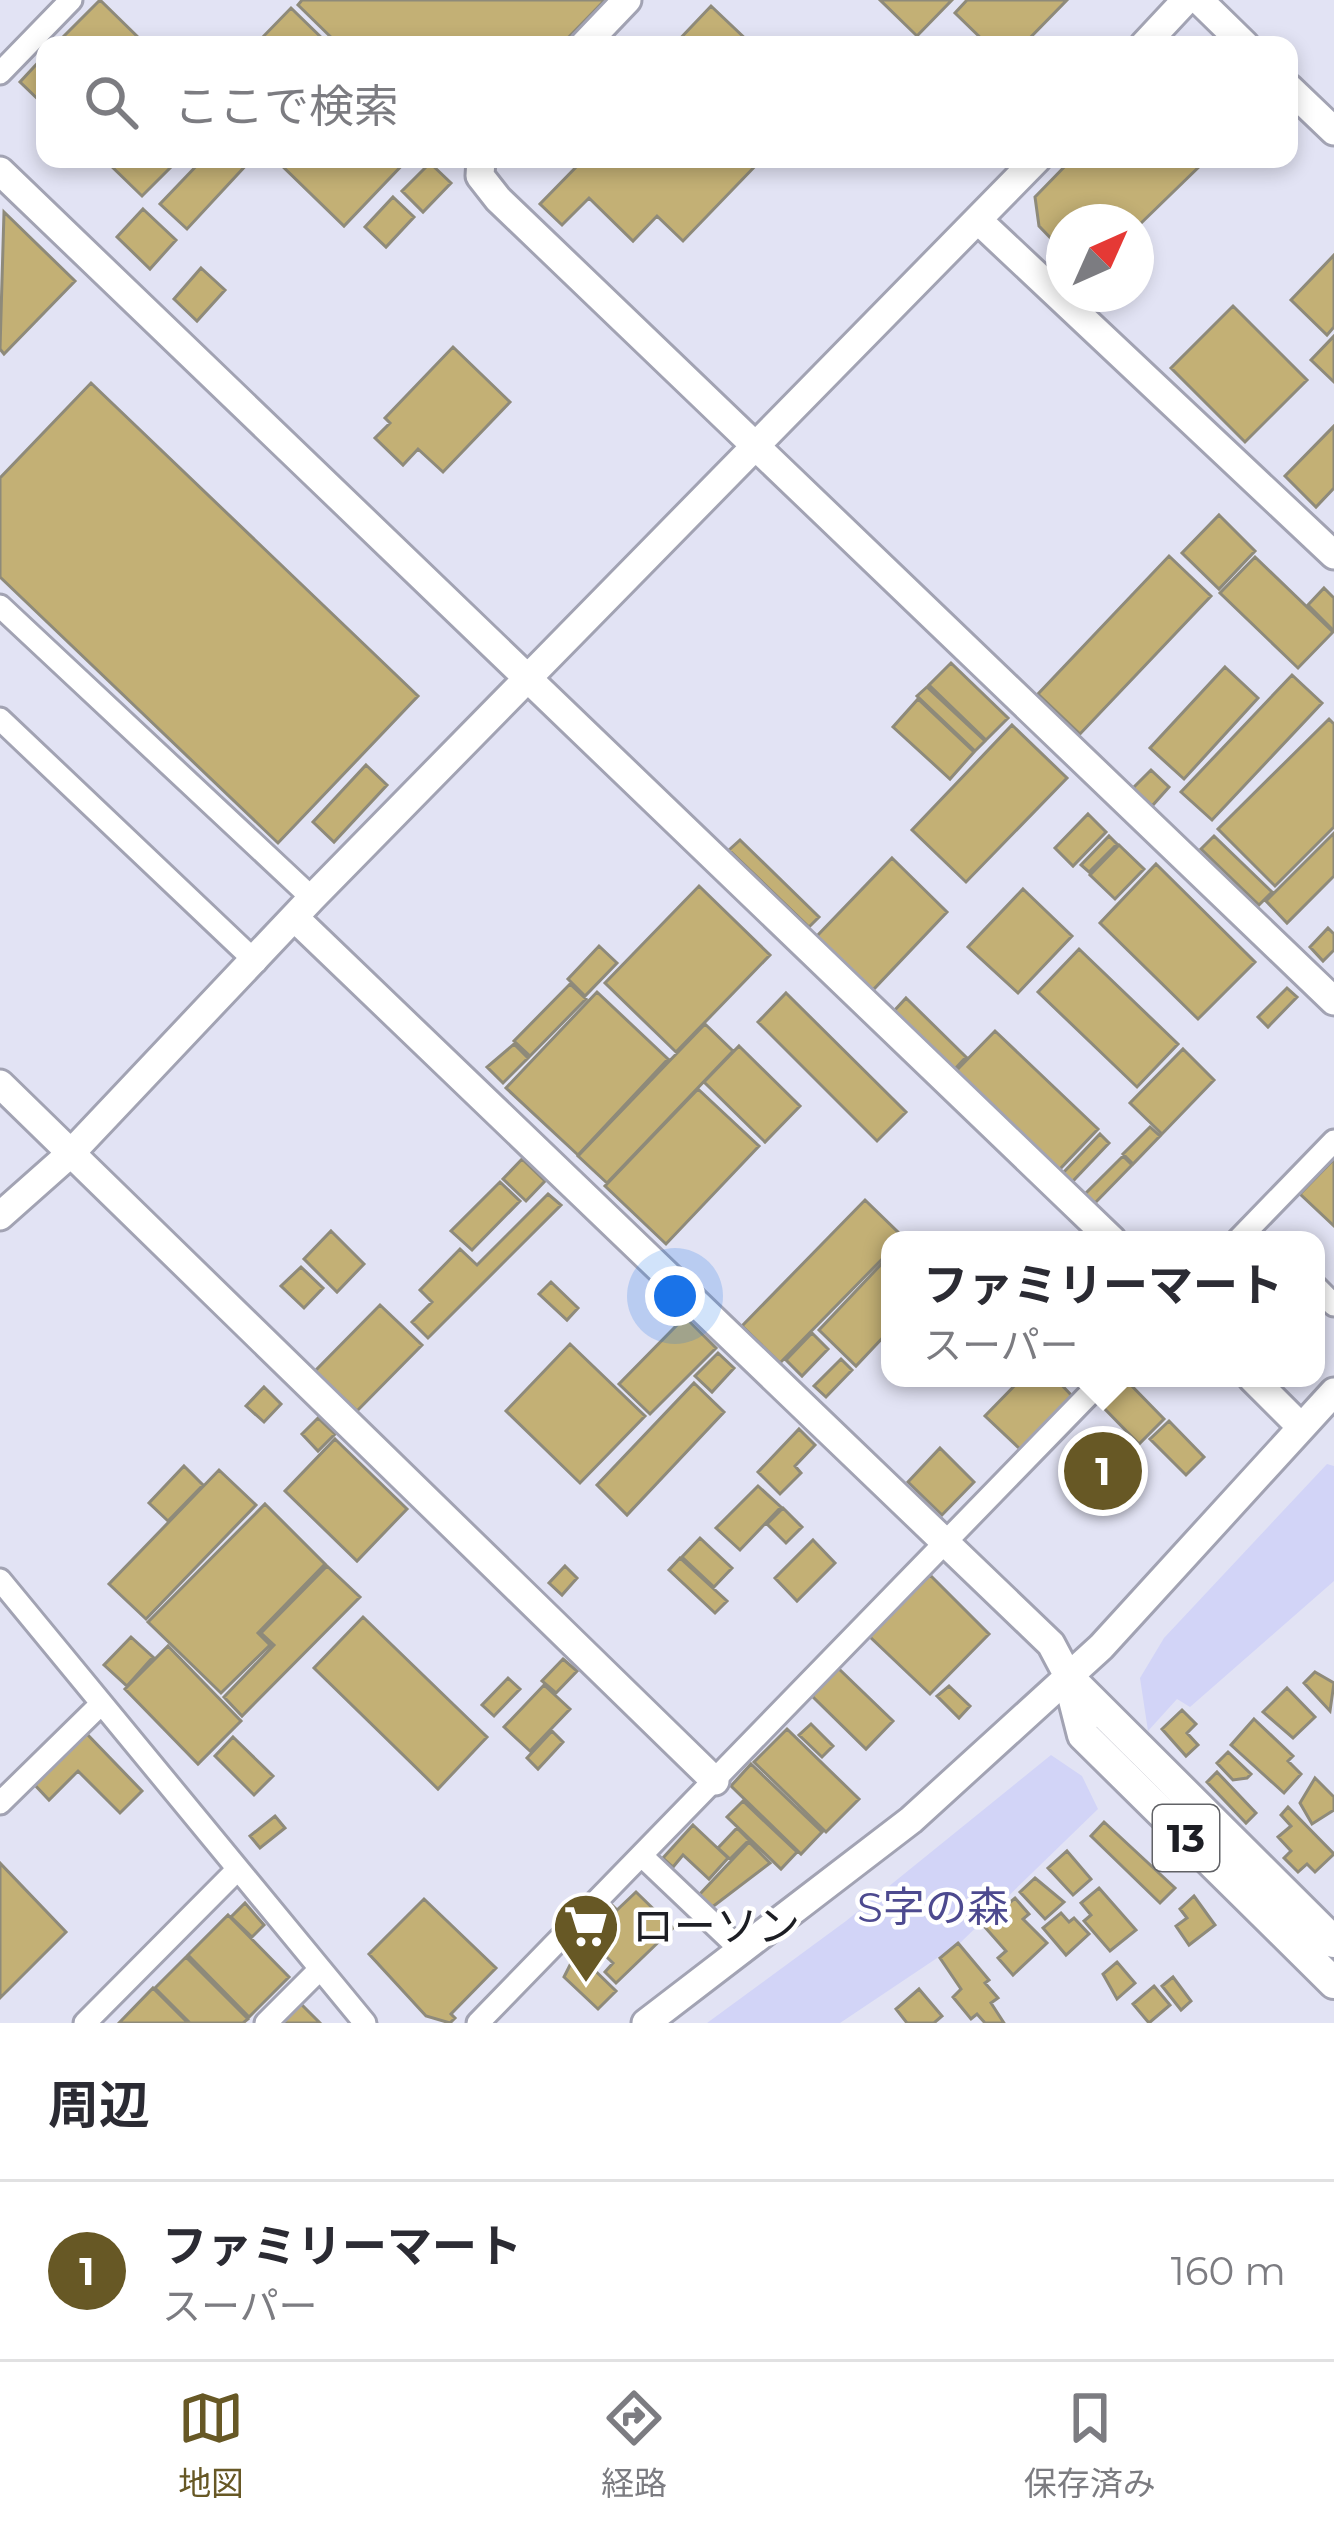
<!DOCTYPE html>
<html lang="ja">
<meta charset="utf-8">
<style>
:root{--surface:#fff;--page:#f2f2f3;--text:#2b2b33;--muted:#7c7c81;--line:#e1e1e2;--accent:#675825}
body{margin:0;font-family:Montserrat,"Noto Sans JP",sans-serif;background:var(--page);color:var(--text)}
.compass{position:absolute;left:1046px;top:204px;width:108px;height:108px;border-radius:50%;background:var(--surface);box-shadow:0 6px 18px #0003;rotate:45deg}
.you{position:absolute;left:675px;top:1296px;width:42px;height:42px;margin:-30px;border:9px solid #fff;border-radius:50%;background:#1a73e8;box-shadow:0 0 0 18px #1a73e833}
.badge{display:grid;place-items:center;width:78px;height:78px;border-radius:50%;background:var(--accent);color:#fff;font-size:39px;font-weight:700}
.pin{position:absolute;translate:-50% -50%;border:6px solid #fff;box-shadow:0 3px 12px #0006}
.popup{position:absolute;left:881px;top:1231px;width:444px;height:156px;box-sizing:border-box;display:grid;place-content:center;border-radius:24px;background:var(--surface);filter:drop-shadow(0 3px 9px #0005);font-size:39px;white-space:nowrap;color:var(--muted)}
.popup b{font-size:45px;color:var(--text)}
.popup::after{content:'';position:absolute;left:50%;top:100%;margin-left:-24px;border:24px solid transparent;border-top-color:var(--surface)}
.list{margin:0;padding:0;list-style:none}
h2{display:flex;justify-content:space-between;align-items:center;height:156px;margin:0;padding:0 48px;font-size:51px}
h2 small{font-size:39px;font-weight:400;color:var(--muted)}
.list li{display:grid;grid-template-columns:78px 1fr auto;gap:36px;align-items:center;box-sizing:border-box;height:180px;padding:0 48px;border-top:3px solid var(--line)}
.list b{display:block;font-size:45px;white-space:nowrap}
.list p{margin:0;font-size:39px;white-space:nowrap;color:var(--muted)}
.list em{font-size:39px;font-style:normal;color:var(--muted)}
.icon{flex:none;width:66px;height:66px;fill:none;stroke:currentColor;stroke-width:2;stroke-linecap:round;stroke-linejoin:round}
.map{position:relative;flex:none;width:1334px;height:2023px;overflow:hidden}
.search{position:absolute;background:var(--surface);box-shadow:0 6px 18px #0003;left:36px;right:36px;top:36px;height:132px;display:flex;align-items:center;gap:30px;box-sizing:border-box;padding:0 42px;border-radius:24px;color:var(--muted);font-size:45px}
.sheet{height:336px;background:var(--surface)}
nav{display:flex;justify-content:space-around;align-items:center;box-sizing:border-box;height:168px;border-top:3px solid var(--line);background:var(--surface);font-size:33px;color:var(--muted)}
nav a{display:grid;justify-items:center;gap:6px}
nav .on{color:var(--accent)}
.map>svg:first-child{display:block}
.green{fill:#d2d4f7}
.building{fill:#c3b075;stroke:#8e8a7a;stroke-width:3}
.lines{fill:none;stroke-linecap:round;stroke-linejoin:round}
.street-casing{stroke:#a2a3b3;stroke-width:27}
.secondary-casing{stroke:#a2a3b3;stroke-width:33}
.primary-casing{stroke:#a2a3b3;stroke-width:36}
.street{stroke:#fff;stroke-width:21}
.secondary{stroke:#fff;stroke-width:27}
.primary{stroke:#fff;stroke-width:30}
.labels{text-anchor:middle;dominant-baseline:central;stroke-width:9;stroke-linejoin:round;paint-order:stroke}
.shield{fill:#fff;stroke:#616266;stroke-width:3}
.shield-label{font-size:39px;font-weight:bold;fill:#1d1e24}
.park-label{font-size:42px;fill:#4d4a8f;stroke:#fff}
.poi-label{font-size:42px;fill:#1d1e24;stroke:#fff;text-anchor:start}
</style>
<div class="map">
<svg width="1334" height="2023" viewBox="0 0 1334 2023">
<rect width="100%" height="100%" fill="#e2e3f4"/>
<path class="green" d="M 1327,1464 L 1334,1466 L 1334,1581 L 1190,1707 L 1177,1699 L 1148,1731 L 1140,1678 L 1164,1638 Z
M 1051,1755 L 1082,1776 L 1098,1809 L 961,1942 L 840,2023 L 707,2023 L 846,1921 Z"/>
<path class="building" d="M 100,0 L 146,45 L 55,45 Z
M 302,0 L 604,0 L 604,1 L 561,45 L 339,45 L 298,5 Z
M 880,0 L 952,0 L 917,36 Z
M 967,0 L 1067,0 L 1023,45 L 988,45 L 955,13 Z
M 711,6 L 752,45 L 674,45 Z
M 291,8 L 329,45 L 255,45 Z
M 45,55 L 45,106 L 20,82 Z
M 104,159 L 179,159 L 142,196 Z
M 203,159 L 249,162 L 187,229 L 160,204 Z
M 275,159 L 408,159 L 344,226 Z
M 584,159 L 762,159 L 683,241 L 657,216 L 633,241 L 589,198 L 562,225 L 540,204 Z
M 1072,159 L 1207,159 L 1136,228 L 1136,222 L 1064,222 L 1064,252 L 1039,226 L 1035,197 Z
M 430,163 L 451,183 L 423,212 L 402,191 Z
M 393,197 L 414,217 L 386,247 L 365,227 Z
M 143,209 L 176,240 L 150,269 L 117,237 Z
M 4,212 L 75,281 L 4,354 L 0,349 Z
M 1334,255 L 1334,327 L 1327,335 L 1291,300 Z
M 201,268 L 225,290 L 197,321 L 174,299 Z
M 1233,306 L 1307,380 L 1245,442 L 1171,368 Z
M 1334,336 L 1334,382 L 1311,360 Z
M 453,347 L 510,402 L 443,472 L 418,449 L 403,465 L 375,438 L 390,423 L 385,418 Z
M 91,383 L 418,696 L 278,843 L 0,577 L 0,478 Z
M 1334,426 L 1334,488 L 1316,507 L 1285,476 Z
M 1219,515 L 1255,551 L 1219,589 L 1182,553 Z
M 1169,556 L 1211,596 L 1080,734 L 1038,694 Z
M 1255,557 L 1333,632 L 1298,668 L 1220,593 Z
M 1324,588 L 1334,598 L 1334,631 L 1308,605 Z
M 951,663 L 1008,718 L 986,740 L 929,685 Z
M 1225,667 L 1258,698 L 1184,779 L 1150,748 Z
M 1292,675 L 1322,703 L 1212,820 L 1181,792 Z
M 927,687 L 985,741 L 975,751 L 917,696 Z
M 918,699 L 974,752 L 950,779 L 893,727 Z
M 1329,719 L 1334,724 L 1334,827 L 1275,886 L 1218,829 Z
M 1012,725 L 1067,778 L 966,882 L 912,830 Z
M 366,765 L 387,785 L 334,842 L 313,822 Z
M 1151,770 L 1169,787 L 1152,806 L 1133,788 Z
M 1088,814 L 1106,832 L 1073,866 L 1055,848 Z
M 1334,833 L 1334,876 L 1287,923 L 1266,901 Z
M 1109,836 L 1117,844 L 1089,872 L 1081,865 Z
M 1214,836 L 1272,892 L 1259,905 L 1201,849 Z
M 740,840 L 819,917 L 809,927 L 729,850 Z
M 1119,845 L 1144,869 L 1115,899 L 1090,875 Z
M 892,858 L 947,912 L 872,991 L 816,937 Z
M 1156,864 L 1255,962 L 1198,1019 L 1100,923 Z
M 699,886 L 770,955 L 676,1052 L 605,983 Z
M 1023,889 L 1072,936 L 1018,993 L 968,947 Z
M 1328,928 L 1334,934 L 1334,950 L 1323,961 L 1310,947 Z
M 599,946 L 617,963 L 585,996 L 568,979 Z
M 1079,949 L 1178,1044 L 1137,1087 L 1038,992 Z
M 570,984 L 586,999 L 530,1056 L 514,1041 Z
M 1287,988 L 1297,997 L 1268,1027 L 1258,1017 Z
M 597,992 L 668,1059 L 578,1155 L 506,1088 Z
M 786,993 L 906,1112 L 877,1141 L 758,1022 Z
M 906,998 L 966,1057 L 954,1070 L 894,1011 Z
M 705,1024 L 733,1051 L 607,1183 L 578,1156 Z
M 995,1031 L 1098,1129 L 1058,1171 L 955,1072 Z
M 514,1044 L 528,1058 L 503,1083 L 487,1067 Z
M 739,1046 L 800,1106 L 765,1142 L 704,1082 Z
M 1183,1049 L 1214,1080 L 1162,1134 L 1130,1103 Z
M 698,1089 L 759,1146 L 666,1244 L 605,1186 Z
M 1150,1127 L 1160,1136 L 1133,1164 L 1123,1154 Z
M 1100,1134 L 1109,1143 L 1072,1182 L 1063,1173 Z
M 1123,1156 L 1132,1165 L 1095,1203 L 1085,1194 Z
M 522,1159 L 545,1181 L 526,1201 L 503,1179 Z
M 1334,1159 L 1334,1226 L 1300,1194 Z
M 500,1182 L 520,1201 L 472,1250 L 451,1231 Z
M 548,1194 L 561,1205 L 428,1338 L 412,1322 L 432,1302 L 420,1290 L 460,1249 L 477,1265 Z
M 865,1200 L 903,1237 L 890,1240 L 890,1251 L 780,1363 L 742,1326 Z
M 331,1231 L 364,1264 L 337,1292 L 304,1259 Z
M 890,1255 L 890,1330 L 856,1366 L 819,1330 Z
M 301,1267 L 323,1288 L 304,1308 L 281,1286 Z
M 551,1282 L 578,1308 L 567,1320 L 539,1294 Z
M 380,1305 L 422,1345 L 357,1411 L 315,1371 Z
M 685,1317 L 716,1348 L 650,1414 L 619,1384 Z
M 812,1333 L 828,1349 L 802,1376 L 786,1360 Z
M 570,1344 L 645,1416 L 580,1483 L 506,1411 Z
M 718,1353 L 734,1368 L 712,1392 L 695,1376 Z
M 841,1359 L 852,1370 L 826,1397 L 814,1386 Z
M 1022,1378 L 1055,1378 L 1073,1397 L 1021,1450 L 985,1416 Z
M 1125,1379 L 1164,1419 L 1139,1444 L 1100,1404 Z
M 694,1383 L 724,1412 L 627,1515 L 597,1485 Z
M 264,1387 L 281,1404 L 264,1422 L 246,1406 Z
M 318,1418 L 335,1434 L 318,1451 L 302,1434 Z
M 1169,1421 L 1204,1457 L 1186,1475 L 1150,1439 Z
M 799,1429 L 815,1445 L 795,1466 L 801,1473 L 780,1494 L 758,1472 Z
M 335,1439 L 407,1509 L 357,1561 L 285,1491 Z
M 1111,1444 L 1130,1462 L 1096,1498 L 1076,1479 Z
M 940,1448 L 974,1482 L 942,1515 L 908,1482 Z
M 184,1466 L 203,1485 L 168,1521 L 149,1503 Z
M 219,1470 L 256,1505 L 146,1619 L 109,1584 Z
M 758,1486 L 781,1507 L 740,1550 L 716,1528 Z
M 265,1504 L 325,1564 L 258,1633 L 270,1645 L 221,1693 L 148,1622 Z
M 783,1508 L 802,1527 L 786,1543 L 767,1524 Z
M 700,1538 L 732,1568 L 714,1587 L 682,1557 Z
M 813,1540 L 835,1563 L 797,1601 L 775,1578 Z
M 680,1558 L 727,1601 L 715,1613 L 669,1570 Z
M 327,1566 L 360,1597 L 242,1716 L 224,1697 L 274,1645 L 261,1633 Z
M 565,1566 L 577,1578 L 562,1595 L 549,1583 Z
M 930,1575 L 989,1634 L 930,1694 L 869,1636 Z
M 363,1617 L 487,1737 L 438,1789 L 314,1668 Z
M 131,1637 L 153,1657 L 127,1686 L 104,1665 Z
M 168,1646 L 241,1721 L 198,1764 L 125,1689 Z
M 563,1659 L 577,1671 L 556,1693 L 542,1681 Z
M 838,1668 L 893,1721 L 866,1749 L 811,1695 Z
M 1315,1672 L 1334,1683 L 1330,1711 L 1304,1683 Z
M 508,1678 L 520,1689 L 494,1716 L 482,1705 Z
M 544,1685 L 570,1709 L 530,1751 L 504,1727 Z
M 949,1686 L 970,1706 L 959,1718 L 937,1696 Z
M 1287,1688 L 1315,1717 L 1293,1738 L 1263,1712 Z
M 1182,1710 L 1196,1724 L 1187,1733 L 1198,1745 L 1186,1756 L 1162,1729 Z
M 1254,1719 L 1293,1756 L 1288,1761 L 1301,1774 L 1284,1793 L 1231,1745 Z
M 811,1724 L 833,1746 L 822,1757 L 799,1735 Z
M 787,1729 L 859,1799 L 826,1832 L 754,1762 Z
M 552,1731 L 563,1742 L 538,1769 L 527,1758 Z
M 85,1732 L 142,1791 L 120,1813 L 78,1771 L 49,1800 L 33,1783 Z
M 233,1737 L 273,1776 L 254,1795 L 215,1756 Z
M 1228,1752 L 1251,1774 L 1247,1778 L 1233,1780 L 1217,1763 Z
M 751,1764 L 822,1832 L 801,1854 L 731,1786 Z
M 1217,1772 L 1256,1813 L 1246,1823 L 1207,1782 Z
M 1315,1778 L 1334,1797 L 1334,1810 L 1312,1824 L 1300,1803 Z
M 743,1801 L 797,1852 L 781,1869 L 727,1817 Z
M 1288,1807 L 1334,1854 L 1315,1872 L 1307,1864 L 1298,1872 L 1284,1858 L 1291,1851 L 1278,1837 L 1291,1826 L 1281,1815 Z
M 275,1816 L 285,1828 L 260,1848 L 250,1836 Z
M 1104,1822 L 1175,1888 L 1160,1903 L 1091,1836 Z
M 693,1825 L 728,1858 L 709,1879 L 683,1855 L 673,1867 L 663,1858 Z
M 737,1828 L 749,1840 L 730,1859 L 718,1848 Z
M 749,1842 L 770,1863 L 711,1908 L 699,1895 Z
M 1067,1851 L 1091,1879 L 1073,1895 L 1048,1868 Z
M 0,1863 L 66,1932 L 0,1998 Z
M 1035,1878 L 1064,1902 L 1045,1919 L 1020,1892 Z
M 1099,1888 L 1136,1930 L 1110,1951 L 1084,1921 L 1091,1915 L 1081,1903 Z
M 636,1892 L 673,1928 L 616,1983 L 605,1972 L 613,1963 L 589,1940 L 593,1935 L 587,1929 L 612,1905 L 617,1910 Z
M 1194,1896 L 1215,1925 L 1189,1945 L 1176,1926 L 1187,1918 L 1180,1909 Z
M 1015,1898 L 1029,1914 L 1023,1919 L 1047,1943 L 1013,1975 L 998,1958 L 1006,1951 L 983,1925 Z
M 424,1899 L 496,1968 L 451,2014 L 455,2018 L 450,2023 L 426,2016 L 369,1954 Z
M 245,1903 L 264,1925 L 252,1937 L 231,1917 Z
M 1061,1913 L 1069,1922 L 1074,1918 L 1089,1934 L 1066,1955 L 1043,1928 Z
M 228,1915 L 289,1977 L 249,2017 L 188,1955 Z
M 958,1943 L 989,1980 L 985,1983 L 998,1998 L 991,2003 L 1004,2023 L 985,2023 L 977,2014 L 971,2019 L 953,1997 L 961,1989 L 940,1958 Z
M 186,1957 L 248,2019 L 243,2023 L 190,2023 L 155,1988 Z
M 582,1958 L 616,1991 L 598,2009 L 564,1977 L 572,1961 L 575,1965 Z
M 1117,1962 L 1135,1983 L 1117,1999 L 1103,1974 Z
M 1173,1977 L 1191,2001 L 1181,2010 L 1162,1986 Z
M 1154,1986 L 1170,2005 L 1149,2023 L 1133,2004 Z
M 153,1988 L 188,2023 L 119,2023 Z
M 919,1989 L 942,2016 L 934,2023 L 907,2023 L 896,2009 Z
M 300,2003 L 320,2023 L 280,2023 Z"/>
<g class="lines">
<defs>
<path id="street" d="M 0,73 L 71,0
M 0,606 L 312,898
M 0,719 L 256,962
M 1238,1240 L 1334,1141
M 1316,1287 L 1334,1305
M 0,1580 L 365,2023
M 0,1803 L 101,1704
M 642,1856 L 743,1952
M 85,2023 L 237,1870
M 266,2023 L 320,1969
M 478,2023 L 1105,1378"/>
<path id="secondary" d="M 1199,0 L 1245,45
M 584,45 L 627,0
M 1144,45 L 1186,0
M 1289,88 L 1334,131
M 481,159 L 480,176 L 498,199 L 1334,1001
M 0,171 L 1112,1240
M 979,221 L 1334,555
M 295,918 L 1051,1644 L 1068,1676
M 0,1084 L 715,1781
M 0,1216 L 71,1153 L 312,898 L 1037,159
M 1252,1378 L 1301,1427
M 646,2023 L 911,1820 L 1101,1647 L 1334,1392"/>
<path id="primary" d="M 1068,1676 L 1083,1735 L 1334,1983
M 1076,1685 L 1334,1942"/>
</defs>
<use href="#street" class="street-casing"/>
<use href="#secondary" class="secondary-casing"/>
<use href="#primary" class="primary-casing"/>
<use href="#street" class="street"/>
<use href="#secondary" class="secondary"/>
<use href="#primary" class="primary"/>
</g>
<defs>
<symbol id="supermarket-pin" viewBox="-11 -11 22 30"><path d="M0 17L-7.5 6A9.5 9.5 0 1 1 7.5 6Z" fill="#675825" stroke="#fff"/><path d="M-6-5.5h2.5l.6 2H6L4.5 2H-2.5L-4.4-4H-6ZM-1.5 3.2a1.3 1.3 0 1 0 .1 0ZM3 3.2a1.3 1.3 0 1 0 .1 0Z" fill="#fff"/></symbol>
</defs>
<g fill-rule="evenodd">
<use href="#supermarket-pin" x="548" y="1888" width="76" height="104"/>
</g>
<g class="labels">
<rect class="shield" x="1153" y="1805" width="66" height="66" rx="9"/>
<g class="shield-label">
<text x="1186" y="1838">13</text>
</g>
<g class="park-label">
<text x="933" y="1907">S字の森</text>
</g>
<g class="poi-label">
<text x="632" y="1926">ローソン</text>
</g>
</g>
</svg>
<svg class="compass" viewBox="-18 -18 36 36"><path d="M0-13l5 13h-10z" fill="#e53935"/><path d="M0 13l5-13h-10z" fill="#7c7c81"/></svg>
<div class="you"></div>
<div class="pin badge" style="left:1103px;top:1471px">1</div>
<div class="popup"><b>ファミリーマート</b>スーパー</div>
<div class="search"><svg class="icon" aria-label="search" viewBox="0 0 24 24"><circle cx="10" cy="10" r="6"/><path d="M15 15l6 6"/></svg>ここで検索</div>
</div>
<section class="sheet">
<h2>周辺<small></small></h2>
<ul class="list">
<li><span class="badge">1</span><div><b>ファミリーマート</b><p>スーパー</p></div><em>160 m</em></li>
</ul>
</section>
<nav>
<a class="on"><svg class="icon" aria-label="map" viewBox="0 0 24 24"><path d="M3 6l6-2 6 2 6-2v14l-6 2-6-2-6 2zM9 4v14M15 6v14"/></svg>地図</a>
<a><svg class="icon" aria-label="directions" viewBox="0 0 24 24"><path d="M12 3l9 9-9 9-9-9zM9 14v-3h6M13 9l2 2-2 2"/></svg>経路</a>
<a><svg class="icon" aria-label="saved" viewBox="0 0 24 24"><path d="M7 4h10v16l-5-4-5 4z"/></svg>保存済み</a>
</nav>
